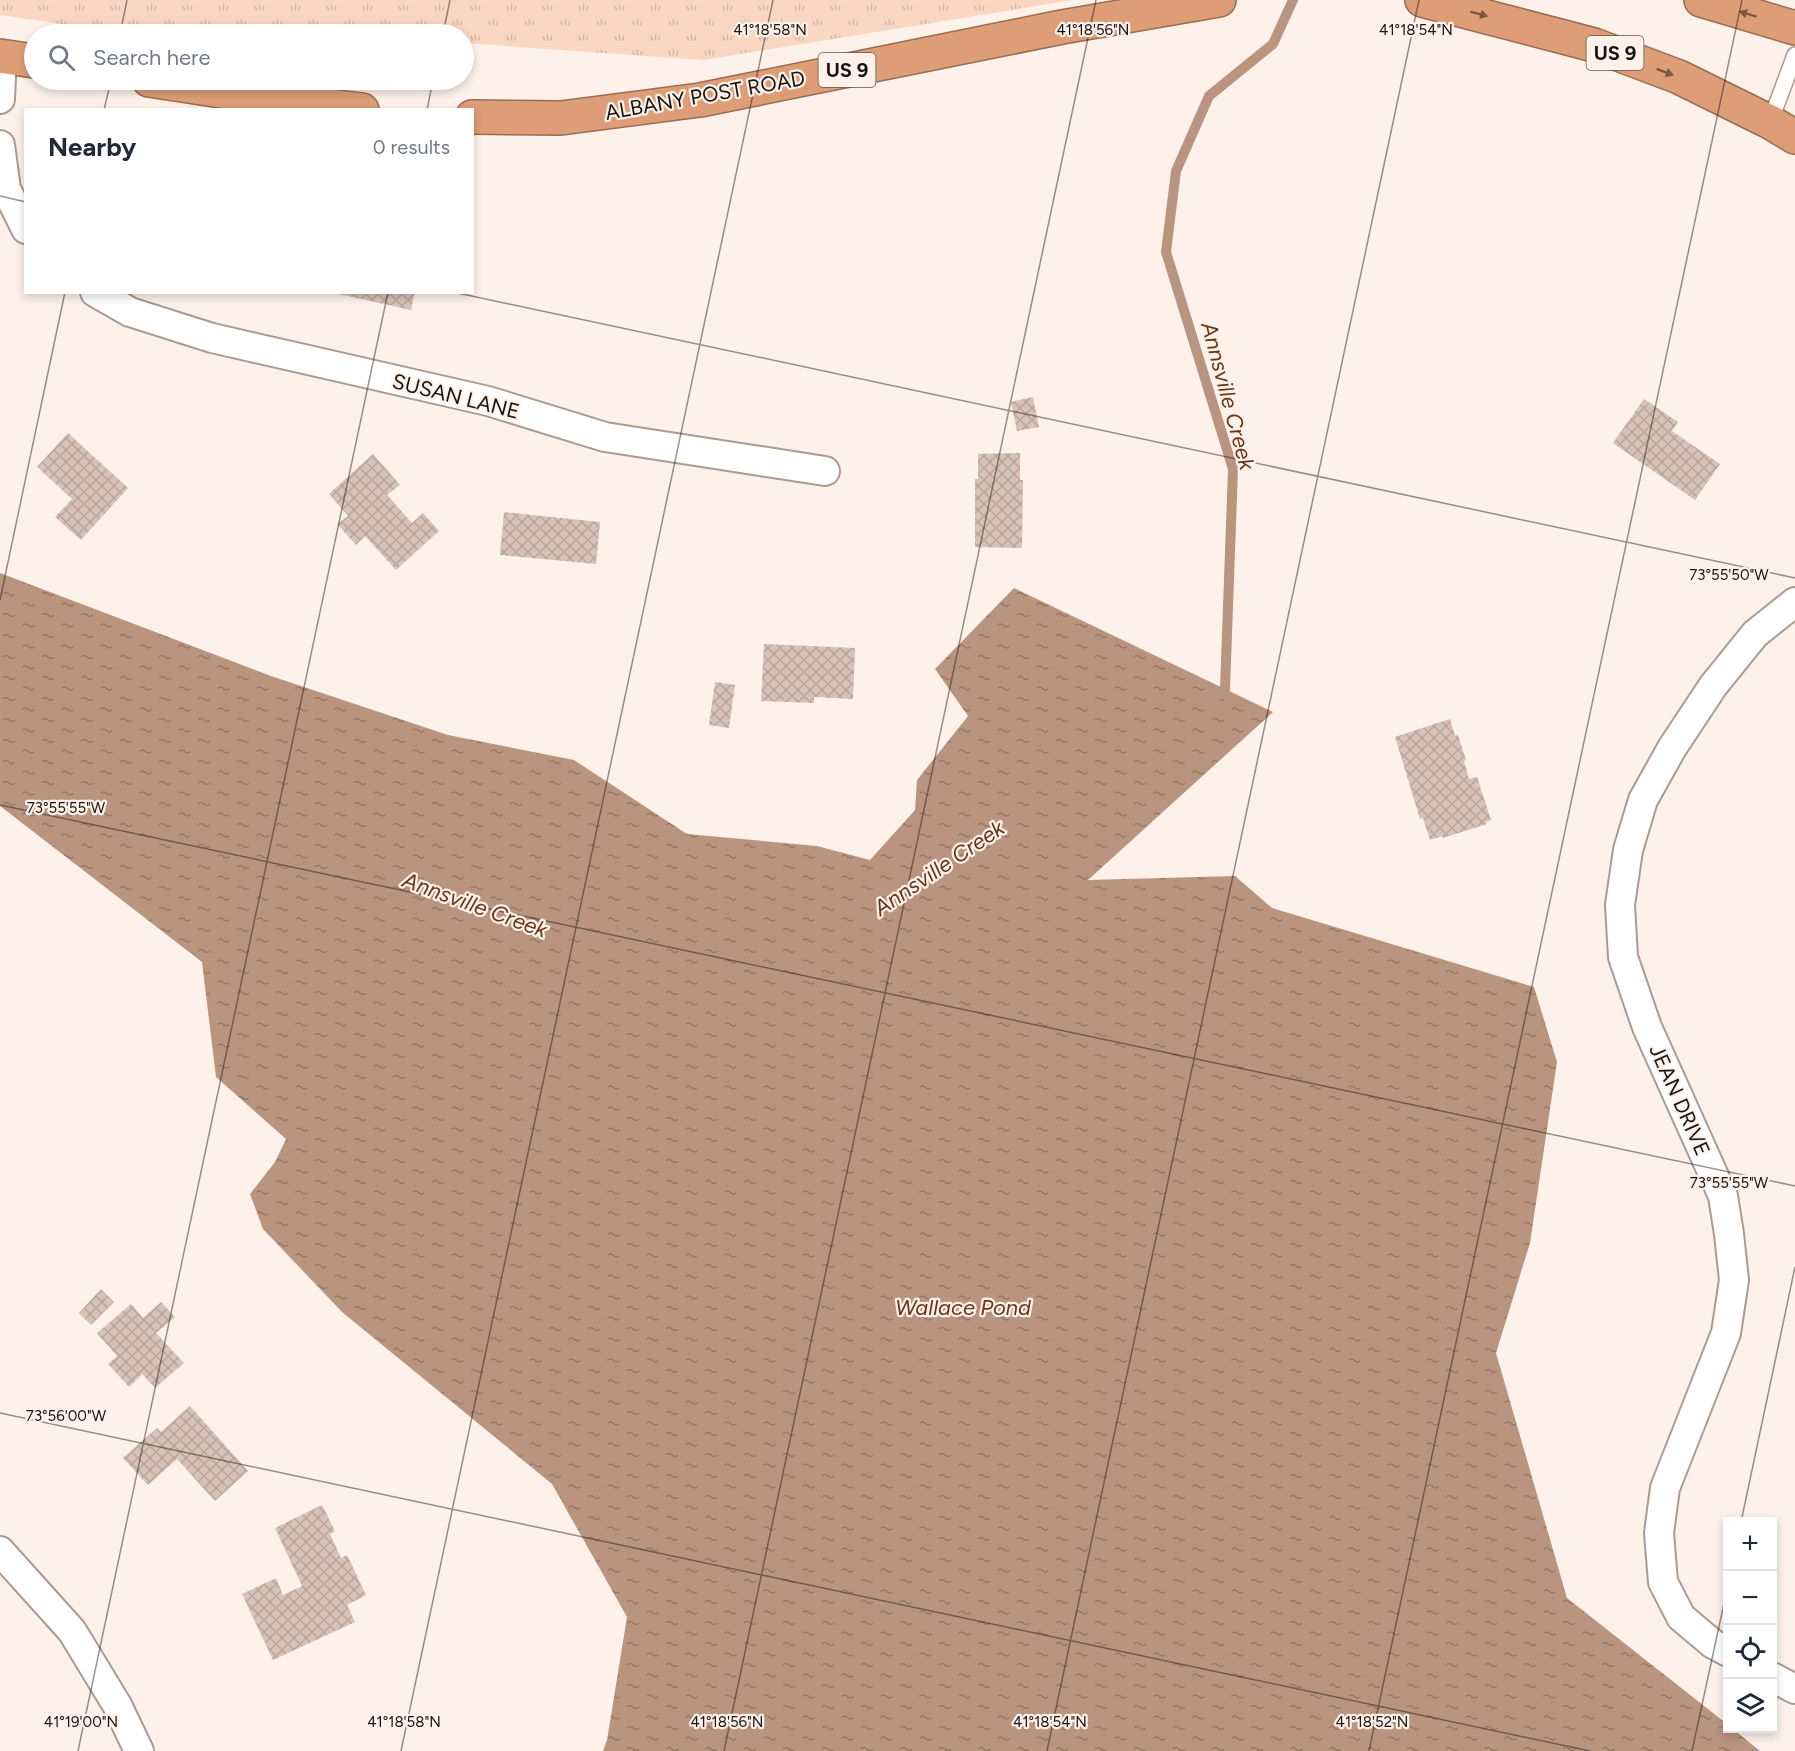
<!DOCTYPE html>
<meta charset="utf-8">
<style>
:root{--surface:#fff;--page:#f2f2f3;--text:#1f2937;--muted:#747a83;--line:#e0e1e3}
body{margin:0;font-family:Figtree,sans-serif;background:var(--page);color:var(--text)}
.controls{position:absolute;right:18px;bottom:18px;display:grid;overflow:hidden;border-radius:0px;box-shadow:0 3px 9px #0003}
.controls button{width:54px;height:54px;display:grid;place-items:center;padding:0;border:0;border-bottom:2px solid var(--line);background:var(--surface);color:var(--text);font:30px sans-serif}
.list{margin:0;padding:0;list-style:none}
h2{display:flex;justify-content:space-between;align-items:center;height:78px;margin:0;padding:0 24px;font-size:26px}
h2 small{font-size:20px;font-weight:400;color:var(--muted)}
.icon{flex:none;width:33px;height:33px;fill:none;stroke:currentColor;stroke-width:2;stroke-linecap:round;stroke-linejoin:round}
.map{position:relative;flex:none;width:1795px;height:1751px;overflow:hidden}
.search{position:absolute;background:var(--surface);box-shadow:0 3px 9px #0003;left:24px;top:24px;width:450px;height:66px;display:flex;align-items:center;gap:15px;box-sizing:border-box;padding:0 21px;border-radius:33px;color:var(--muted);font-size:22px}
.panel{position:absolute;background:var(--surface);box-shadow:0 3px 9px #0003;left:24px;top:108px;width:450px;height:186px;border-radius:0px}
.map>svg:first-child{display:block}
.park{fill:url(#park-tufts)}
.water{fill:url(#water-ripples)}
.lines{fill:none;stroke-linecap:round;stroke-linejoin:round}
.stream{stroke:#b9957f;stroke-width:10}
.building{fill:url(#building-cross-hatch)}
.lane-casing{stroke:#ad9a8f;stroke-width:18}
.street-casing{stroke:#ad9a8f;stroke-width:32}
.highway-casing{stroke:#986d52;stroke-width:36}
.lane{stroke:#fff;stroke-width:15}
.street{stroke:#fff;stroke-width:28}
.highway{stroke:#dd9d76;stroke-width:33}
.oneway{fill:#7b5842}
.ticks{fill:none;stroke:#19130f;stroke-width:1.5;stroke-opacity:0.45}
.labels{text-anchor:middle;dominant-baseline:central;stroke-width:4.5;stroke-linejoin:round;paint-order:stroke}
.shield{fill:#fef1ea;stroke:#5e5651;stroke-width:1.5}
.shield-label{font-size:20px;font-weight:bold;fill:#19130f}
.street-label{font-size:21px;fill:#19130f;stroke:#fef1ea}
.water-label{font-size:22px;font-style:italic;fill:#673614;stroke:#fef1ea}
.ticks-label{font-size:15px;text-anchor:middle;fill:#19130f;stroke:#fef1ea;stroke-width:4.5;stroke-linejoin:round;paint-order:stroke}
</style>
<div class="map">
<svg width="1795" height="1751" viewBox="0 0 1795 1751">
<defs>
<pattern id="park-tufts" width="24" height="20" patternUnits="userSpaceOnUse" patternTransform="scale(1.5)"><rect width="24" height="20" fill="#f8d6c2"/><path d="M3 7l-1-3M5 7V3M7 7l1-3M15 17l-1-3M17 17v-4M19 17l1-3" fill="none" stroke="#d4b7a6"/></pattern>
<pattern id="water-ripples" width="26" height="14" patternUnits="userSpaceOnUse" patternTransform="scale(1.5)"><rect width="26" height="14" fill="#b9957f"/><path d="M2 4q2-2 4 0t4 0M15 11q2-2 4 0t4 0" fill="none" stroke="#967866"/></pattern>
<pattern id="building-cross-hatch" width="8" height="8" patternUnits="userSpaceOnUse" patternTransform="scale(1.5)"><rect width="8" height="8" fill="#d6c2b6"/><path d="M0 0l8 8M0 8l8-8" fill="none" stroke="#b7a69b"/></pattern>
</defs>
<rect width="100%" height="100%" fill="#fef1ea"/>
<path class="park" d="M 0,0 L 1073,0 L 703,60 L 464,43 L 464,34 L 354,34 L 244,25 L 238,34 L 130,34 L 0,15 Z"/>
<path class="water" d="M 0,573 L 271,676 L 448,735 L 574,760 L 687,834 L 817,846 L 870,860 L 915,810 L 917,780 L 968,716 L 935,669 L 1014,588 L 1273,712 L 1088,880 L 1235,876 L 1272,908 L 1534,987 L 1557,1062 L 1530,1243 L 1496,1353 L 1567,1598 L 1727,1724 L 1728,1728 L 1733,1729 L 1760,1751 L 603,1751 L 607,1740 L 627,1617 L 552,1484 L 342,1312 L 263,1229 L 250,1194 L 275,1162 L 286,1139 L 216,1077 L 202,962 L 0,806 Z"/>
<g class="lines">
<path class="stream" d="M 1215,697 L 1225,689 L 1233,469 L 1166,252 L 1176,171 L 1209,96 L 1273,44 L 1293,0"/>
</g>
<path class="building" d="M 330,292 L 415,292 L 411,310 Z
M 1033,397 L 1039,427 L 1017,431 L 1011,402 Z
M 1644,399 L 1678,422 L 1672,431 L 1720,464 L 1695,500 L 1613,443 Z
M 68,433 L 128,488 L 81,540 L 55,517 L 72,499 L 37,467 Z
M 1020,453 L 1020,480 L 1023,480 L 1022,548 L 975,547 L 975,479 L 978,479 L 978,454 Z
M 373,454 L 400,485 L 387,495 L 412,523 L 423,513 L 439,531 L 396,570 L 365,536 L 356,545 L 337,524 L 348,516 L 329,494 Z
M 504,512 L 600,522 L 596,564 L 500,555 Z
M 764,644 L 855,648 L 853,699 L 814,697 L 814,703 L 761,701 Z
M 715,682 L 735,685 L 729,728 L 709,725 Z
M 1450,719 L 1455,736 L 1458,735 L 1466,760 L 1464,761 L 1469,779 L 1477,777 L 1491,820 L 1486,822 L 1487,824 L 1443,838 L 1442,836 L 1430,840 L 1423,818 L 1420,819 L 1395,737 Z
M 101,1289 L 114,1302 L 91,1325 L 79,1313 Z
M 161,1302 L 175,1317 L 156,1333 L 184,1363 L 155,1388 L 142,1374 L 129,1387 L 108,1364 L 117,1356 L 97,1333 L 131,1304 L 143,1318 Z
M 190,1406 L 248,1471 L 215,1501 L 177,1459 L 148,1485 L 123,1458 L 157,1428 L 161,1432 Z
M 322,1505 L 335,1531 L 330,1534 L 341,1558 L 347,1555 L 366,1595 L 347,1605 L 355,1622 L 273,1660 L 242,1594 L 276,1578 L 283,1595 L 302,1586 L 275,1528 Z"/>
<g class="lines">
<defs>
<path id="lane" d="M 1770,122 L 1795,55"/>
<path id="street" d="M 0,99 L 2,56
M 0,145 L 6,189 L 26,229
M 95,292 L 130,312 L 212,338 L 488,401 L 605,437 L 825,471
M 0,1551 L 72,1631 L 117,1705 L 139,1751
M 1728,1652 L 1713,1644 L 1681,1617 L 1663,1582 L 1659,1533 L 1665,1488 L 1726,1333 L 1734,1280 L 1729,1234 L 1723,1196 L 1647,1027 L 1623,957 L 1620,905 L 1628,850 L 1643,800 L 1672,748 L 1713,686 L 1755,634 L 1795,602
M 1772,1677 L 1795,1689"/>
<path id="highway" d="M 1422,0 L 1594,45 L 1679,77 L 1770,122 L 1795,137
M 1701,0 L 1795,28
M 0,56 L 34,61
M 149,80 L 280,100 L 362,110
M 472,117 L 561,118 L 700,100 L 1062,27 L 1219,0"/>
</defs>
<use href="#lane" class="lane-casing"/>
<use href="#street" class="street-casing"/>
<use href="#highway" class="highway-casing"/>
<use href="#lane" class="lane"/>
<use href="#street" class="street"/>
<use href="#highway" class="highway"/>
</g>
<defs><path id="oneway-solid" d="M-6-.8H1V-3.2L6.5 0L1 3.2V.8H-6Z" transform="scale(1.5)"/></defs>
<g class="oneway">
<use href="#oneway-solid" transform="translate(1479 14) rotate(15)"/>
<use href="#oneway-solid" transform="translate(1748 14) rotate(-163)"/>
<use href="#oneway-solid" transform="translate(1665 72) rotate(21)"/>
</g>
<path class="ticks" d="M 120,34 L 127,0M 443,34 L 450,0M 104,110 L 111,80M 427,110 L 433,80M 0,196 L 26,202M 453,292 L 1795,578M 0,600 L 65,292M 0,805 L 1795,1186M 0,1413 L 1590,1751M 1741,1522 L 1795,1267M 78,1751 L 388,292M 401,1751 L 773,0M 724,1751 L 1096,0M 1047,1751 L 1419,0M 1369,1751 L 1742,0M 1692,1751 L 1728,1585"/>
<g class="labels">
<g class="shield">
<rect x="1586.5" y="36" width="57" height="34" rx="4.5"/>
<rect x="818.5" y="53" width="57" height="34" rx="4.5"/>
</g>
<g class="shield-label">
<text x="1615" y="53">US 9</text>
<text x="847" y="70">US 9</text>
</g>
<g class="street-label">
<text transform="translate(705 95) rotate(-10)">ALBANY POST ROAD</text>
<text transform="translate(456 396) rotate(14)">SUSAN LANE</text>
<text transform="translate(1680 1100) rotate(66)">JEAN DRIVE</text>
</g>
<g class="water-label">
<text transform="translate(1228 396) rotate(75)">Annsville Creek</text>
<text transform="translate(939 868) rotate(-34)">Annsville Creek</text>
<text transform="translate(475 905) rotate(20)">Annsville Creek</text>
<text x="963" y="1307">Wallace Pond</text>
</g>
</g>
<g class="ticks-label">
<text x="770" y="35">41°18'58"N</text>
<text x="1093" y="35">41°18'56"N</text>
<text x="1416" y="35">41°18'54"N</text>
<text x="1729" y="580">73°55'50"W</text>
<text x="66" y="813">73°55'55"W</text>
<text x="1729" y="1188">73°55'55"W</text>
<text x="66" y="1421">73°56'00"W</text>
<text x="81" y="1727">41°19'00"N</text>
<text x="404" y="1727">41°18'58"N</text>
<text x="727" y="1727">41°18'56"N</text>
<text x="1050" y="1727">41°18'54"N</text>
<text x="1372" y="1727">41°18'52"N</text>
</g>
</svg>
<div class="controls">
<button>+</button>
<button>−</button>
<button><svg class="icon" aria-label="locate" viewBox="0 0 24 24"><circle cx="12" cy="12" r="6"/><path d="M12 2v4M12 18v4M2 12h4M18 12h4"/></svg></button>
<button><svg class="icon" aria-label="layers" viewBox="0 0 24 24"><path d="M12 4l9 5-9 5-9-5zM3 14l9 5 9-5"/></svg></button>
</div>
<div class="search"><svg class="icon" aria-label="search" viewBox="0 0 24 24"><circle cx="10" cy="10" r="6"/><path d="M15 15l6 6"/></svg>Search here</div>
<section class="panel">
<h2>Nearby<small>0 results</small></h2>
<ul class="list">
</ul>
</section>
</div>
